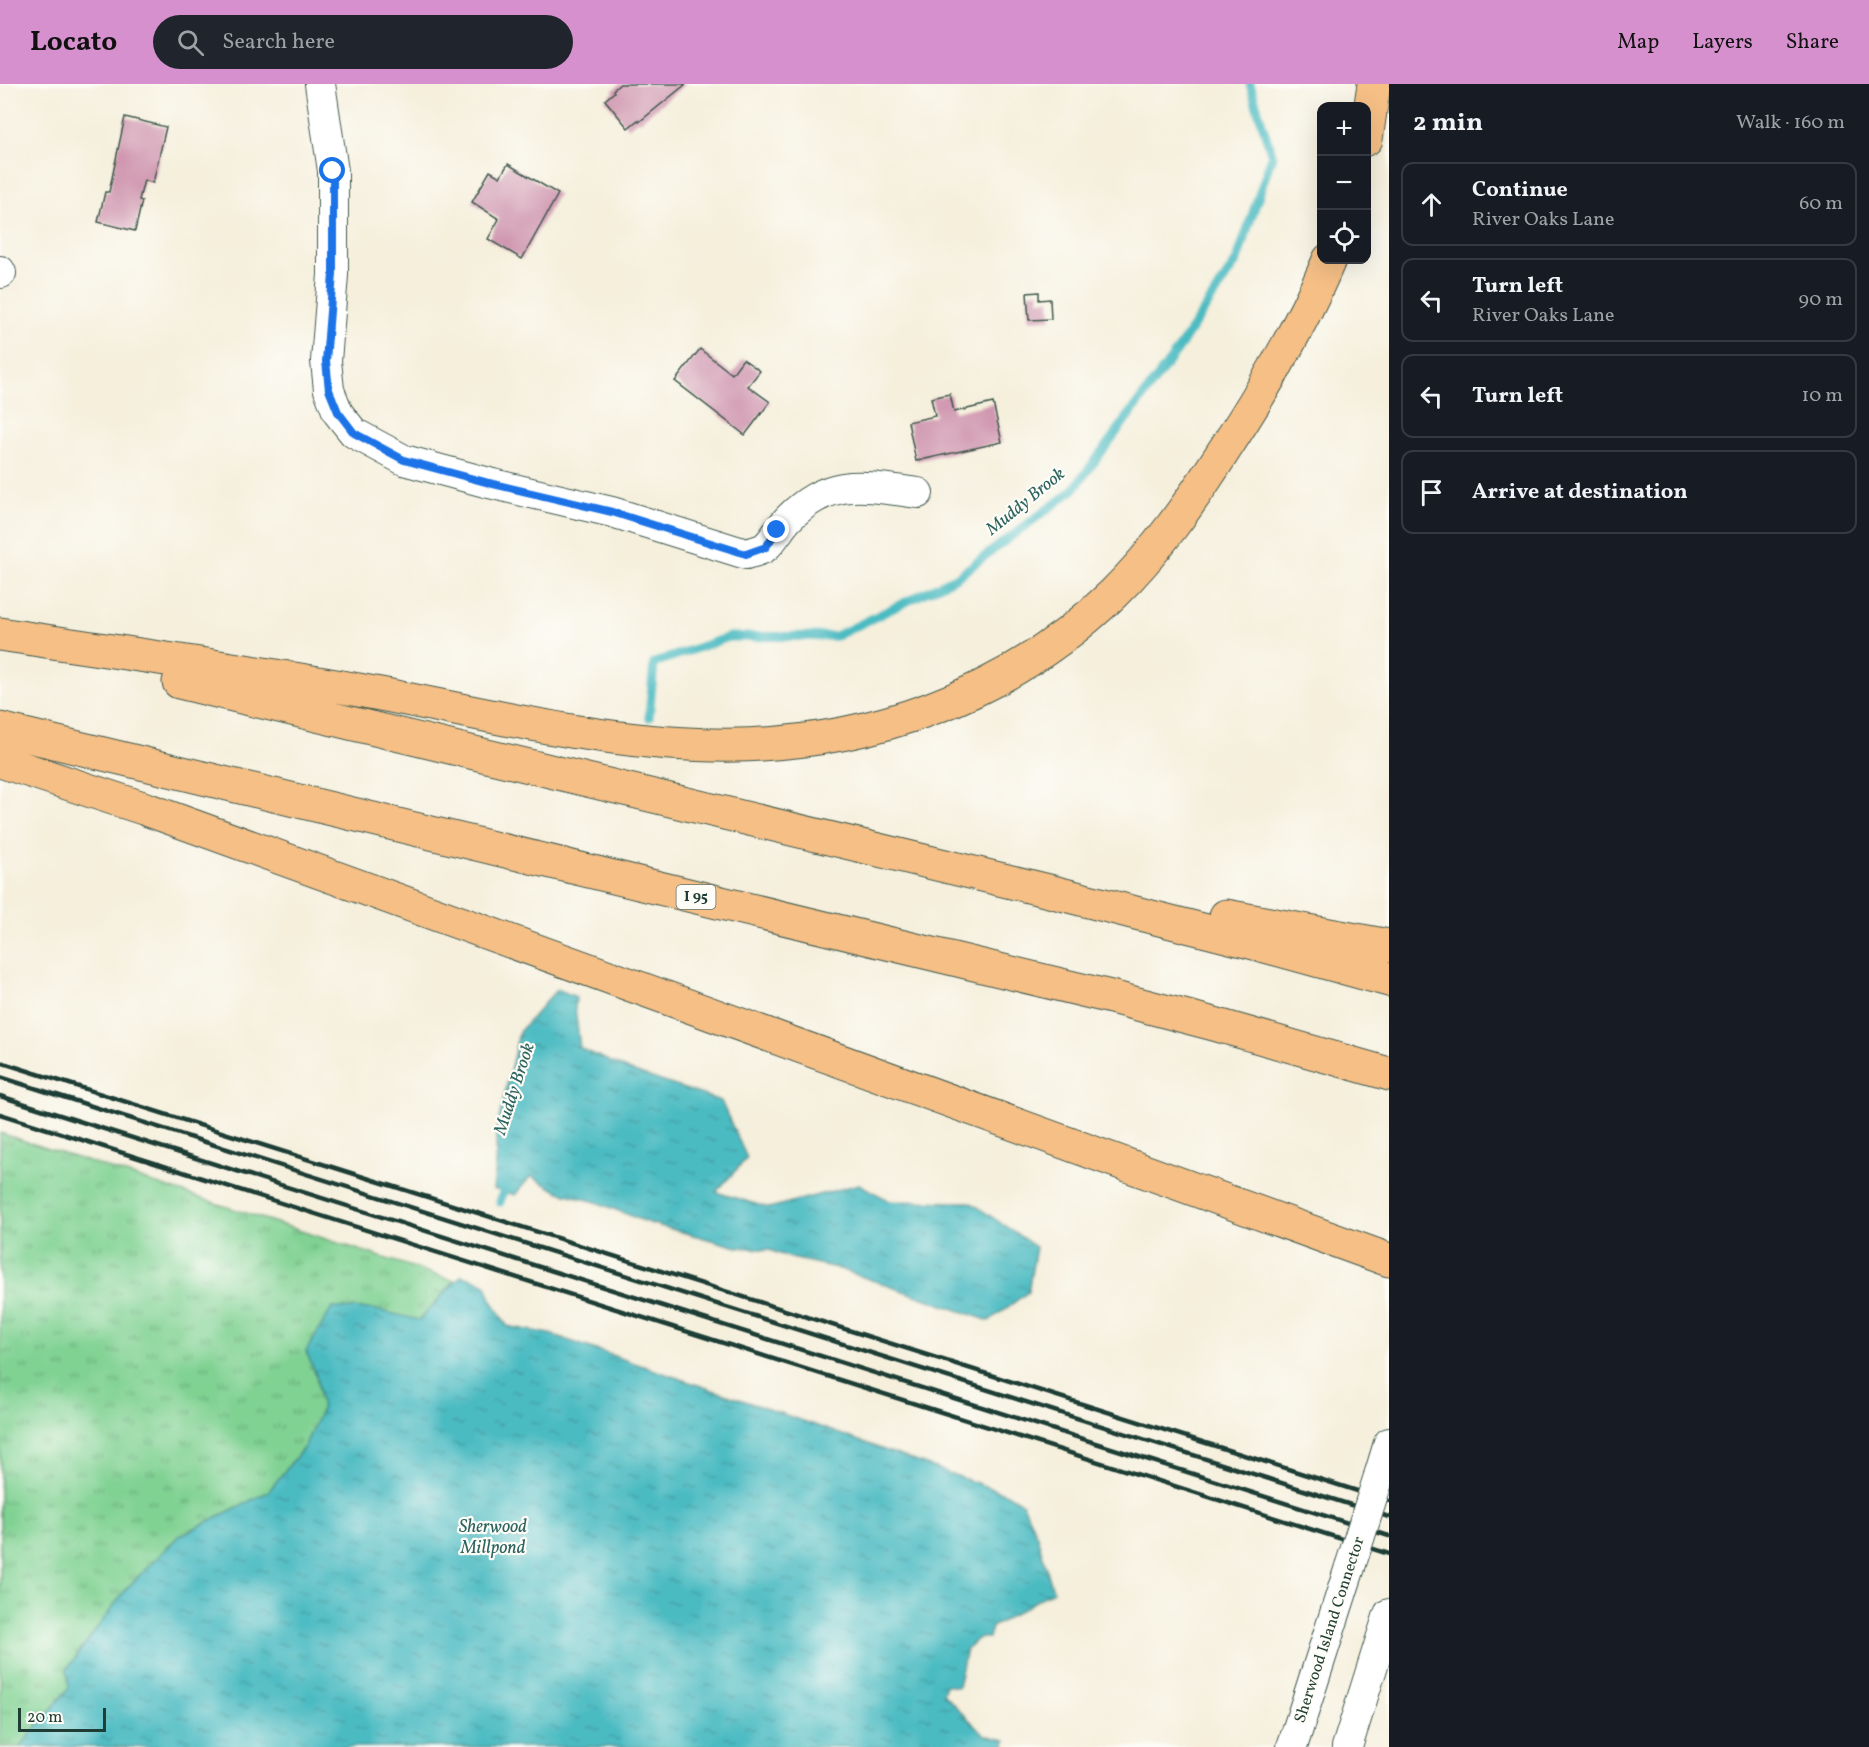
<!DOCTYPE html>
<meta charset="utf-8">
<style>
:root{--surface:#171b24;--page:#20242c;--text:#f1f3f6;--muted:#9ea1a6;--line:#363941;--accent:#d690ce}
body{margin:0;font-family:Vollkorn,serif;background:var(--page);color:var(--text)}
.controls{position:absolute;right:18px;top:18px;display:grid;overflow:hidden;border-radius:12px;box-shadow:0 6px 24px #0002}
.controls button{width:54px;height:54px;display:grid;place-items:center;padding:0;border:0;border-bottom:2px solid var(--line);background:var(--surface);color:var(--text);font:30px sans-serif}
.scale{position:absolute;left:18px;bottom:15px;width:88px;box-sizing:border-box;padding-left:6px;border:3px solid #1f3d34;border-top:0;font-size:16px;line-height:21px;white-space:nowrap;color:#1f3d34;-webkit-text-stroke:4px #fdfcf7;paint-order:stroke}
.stop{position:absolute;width:18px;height:18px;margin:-14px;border:4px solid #1a73e8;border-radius:50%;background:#fff}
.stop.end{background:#1a73e8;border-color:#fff;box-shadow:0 2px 6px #0008}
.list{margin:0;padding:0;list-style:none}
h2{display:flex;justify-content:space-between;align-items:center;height:78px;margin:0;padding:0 24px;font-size:26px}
h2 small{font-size:20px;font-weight:400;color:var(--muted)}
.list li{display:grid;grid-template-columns:39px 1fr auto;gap:18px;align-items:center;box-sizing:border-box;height:84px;margin:0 12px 12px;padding:0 12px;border:2px solid var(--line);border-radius:12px}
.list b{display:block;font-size:22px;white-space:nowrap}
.list p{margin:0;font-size:20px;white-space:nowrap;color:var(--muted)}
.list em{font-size:20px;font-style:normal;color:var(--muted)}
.icon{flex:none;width:33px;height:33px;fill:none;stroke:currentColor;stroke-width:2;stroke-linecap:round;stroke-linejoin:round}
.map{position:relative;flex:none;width:1389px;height:1663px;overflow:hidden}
header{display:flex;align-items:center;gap:36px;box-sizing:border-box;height:84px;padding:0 30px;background:var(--accent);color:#111}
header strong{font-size:28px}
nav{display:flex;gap:33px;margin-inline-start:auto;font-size:21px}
.search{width:420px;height:54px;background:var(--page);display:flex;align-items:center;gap:15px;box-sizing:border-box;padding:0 21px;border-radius:33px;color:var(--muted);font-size:22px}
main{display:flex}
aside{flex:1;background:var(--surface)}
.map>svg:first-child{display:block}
.grass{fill:url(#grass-tufts);stroke:#508864;stroke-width:1.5}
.water{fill:url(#water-ripples);stroke:#367c7b;stroke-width:1.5}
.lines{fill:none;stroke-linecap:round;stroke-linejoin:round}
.stream{stroke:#4cbbc2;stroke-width:9}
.building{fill:#d098b0}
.minor-casing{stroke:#3f584d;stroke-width:32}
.highway-casing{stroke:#3f584d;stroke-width:35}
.minor{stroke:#fff;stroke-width:30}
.highway{stroke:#f5bf86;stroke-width:33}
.rail{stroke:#1f3d34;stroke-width:4.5}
.minor-bridge-casing{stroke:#3f584d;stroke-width:32;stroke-linecap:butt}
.minor-bridge{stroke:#fff;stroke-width:30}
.route{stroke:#1a73e8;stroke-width:8}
.labels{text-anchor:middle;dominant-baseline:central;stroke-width:4.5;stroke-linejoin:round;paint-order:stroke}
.shield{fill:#fdfcf7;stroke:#62766e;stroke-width:1.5}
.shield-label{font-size:15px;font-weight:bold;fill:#1f3d34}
.street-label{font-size:16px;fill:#1f3d34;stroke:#fdfcf7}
.water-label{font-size:18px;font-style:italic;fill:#2c635f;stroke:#fdfcf7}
</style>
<header>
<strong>Locato</strong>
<div class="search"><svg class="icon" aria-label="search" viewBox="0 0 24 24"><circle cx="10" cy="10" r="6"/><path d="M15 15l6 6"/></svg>Search here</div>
<nav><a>Map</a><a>Layers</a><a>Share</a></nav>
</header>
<main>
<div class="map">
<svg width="1389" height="1663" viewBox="0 0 1389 1663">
<defs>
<pattern id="grass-tufts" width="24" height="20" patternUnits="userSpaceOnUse" patternTransform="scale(1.5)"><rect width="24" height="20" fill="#80d293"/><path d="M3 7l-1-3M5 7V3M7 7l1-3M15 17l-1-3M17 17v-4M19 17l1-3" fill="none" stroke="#68ac79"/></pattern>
<pattern id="water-ripples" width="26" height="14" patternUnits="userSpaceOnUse" patternTransform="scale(1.5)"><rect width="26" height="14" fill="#4cbbc2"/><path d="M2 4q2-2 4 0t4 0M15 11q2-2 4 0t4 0" fill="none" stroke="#3f999e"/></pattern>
</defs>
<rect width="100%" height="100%" fill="#fdfcf7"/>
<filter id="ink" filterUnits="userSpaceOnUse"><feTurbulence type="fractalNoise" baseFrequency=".0167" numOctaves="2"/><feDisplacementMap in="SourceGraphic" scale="12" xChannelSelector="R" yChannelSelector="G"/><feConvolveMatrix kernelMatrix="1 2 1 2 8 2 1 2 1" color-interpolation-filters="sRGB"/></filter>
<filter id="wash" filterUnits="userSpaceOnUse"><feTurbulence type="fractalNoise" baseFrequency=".008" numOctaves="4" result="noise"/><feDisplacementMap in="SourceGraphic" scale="24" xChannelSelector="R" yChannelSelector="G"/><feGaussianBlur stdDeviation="1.35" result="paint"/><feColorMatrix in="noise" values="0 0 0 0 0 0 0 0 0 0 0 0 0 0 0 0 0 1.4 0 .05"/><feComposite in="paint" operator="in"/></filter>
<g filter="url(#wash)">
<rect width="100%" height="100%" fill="#f5efdc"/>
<path class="grass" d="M 0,1049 L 455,1197 L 419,1237 L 373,1225 L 306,1267 L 316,1291 L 322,1325 L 304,1363 L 268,1408 L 178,1452 L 126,1505 L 69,1604 L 20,1663 L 0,1663 Z"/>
<path class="water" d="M 557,905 L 576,913 L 575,923 L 580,964 L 631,987 L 721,1017 L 747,1074 L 716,1108 L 769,1124 L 859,1100 L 890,1117 L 970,1118 L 1036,1163 L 1028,1208 L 989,1237 L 837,1184 L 791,1174 L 769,1166 L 737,1163 L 649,1139 L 596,1118 L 559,1108 L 531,1092 L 515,1111 L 493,1105 L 496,1080 L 496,1048 L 519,948 Z
M 461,1192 L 474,1195 L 486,1201 L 491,1215 L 507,1242 L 550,1250 L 812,1340 L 1007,1410 L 1023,1420 L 1037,1452 L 1053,1507 L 992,1543 L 989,1554 L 978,1554 L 966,1565 L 958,1603 L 946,1601 L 943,1610 L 985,1651 L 1006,1656 L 1005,1663 L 20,1663 L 69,1604 L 67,1585 L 126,1505 L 179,1452 L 268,1408 L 304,1363 L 322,1325 L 316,1291 L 306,1267 L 332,1224 L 373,1225 L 419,1236 Z"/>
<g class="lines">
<path class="stream" d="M 649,633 L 654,579 L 729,553 L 836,552 L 957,493 L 1073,406 L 1177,267 L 1237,176 L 1272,72 L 1250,0
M 500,1118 L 506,1098"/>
</g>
<g id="blocks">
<path class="building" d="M 620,0 L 686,0 L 639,38 L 638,36 L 628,44 L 605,16 L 614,8 L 613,6 Z
M 125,33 L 166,43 L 153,99 L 144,96 L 139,116 L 142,117 L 135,147 L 98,138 L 105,108 L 109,108 Z
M 508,80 L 558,110 L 522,175 L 488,155 L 499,135 L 472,118 L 490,87 L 500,93 Z
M 1039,208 L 1039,216 L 1050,215 L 1051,235 L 1029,236 L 1027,209 Z
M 700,265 L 732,290 L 743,275 L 760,287 L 748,302 L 770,318 L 745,351 L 675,297 Z
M 950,310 L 954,328 L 993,319 L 1002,358 L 916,377 L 908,338 L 935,332 L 931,314 Z"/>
</g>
</g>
<g filter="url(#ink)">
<use href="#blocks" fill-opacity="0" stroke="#3f584d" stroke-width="1.5"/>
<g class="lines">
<defs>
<path id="minor" d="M 320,0 L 333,87 L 333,191 L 326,277 L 329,306 L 338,329 L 354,349 L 404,376 L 489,399 L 612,428 L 746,470 C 752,468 759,467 764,464 C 771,460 781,442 788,435 C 830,392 864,402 918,409
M 0,187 L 1,189
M 1379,1392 L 1389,1359
M 1292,1663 L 1350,1483
M 1347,1663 L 1389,1530"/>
<path id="highway" d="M 1366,55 L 1374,0
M 0,550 C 121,569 244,585 364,607 C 479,628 595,659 713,661 C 861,664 1006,614 1113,510 C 1156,468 1191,418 1223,368 C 1263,307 1301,243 1329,176
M 179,598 L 1045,806 L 1254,859 L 1389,896
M 0,645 L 1111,913 L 1214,940 L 1389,990
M 0,677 L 146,725 L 1389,1176
M 1226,832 L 1389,862"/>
</defs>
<use href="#minor" class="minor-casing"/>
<use href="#highway" class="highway-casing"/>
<use href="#minor" class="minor"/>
<use href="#highway" class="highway"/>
<path class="rail" d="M 0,978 L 1389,1417
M 0,993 L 1389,1433
M 0,1012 L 1389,1452
M 0,1030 L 1389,1470"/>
<defs>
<path id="minor-bridge" d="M 1350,1483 L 1379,1392"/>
</defs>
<use href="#minor-bridge" class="minor-bridge-casing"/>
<use href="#minor-bridge" class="minor-bridge"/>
</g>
</g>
<g class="lines" filter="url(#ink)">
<path class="route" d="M 333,87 L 333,190 L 326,277 L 329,306 L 338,328 L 354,349 L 404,376 L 489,399 L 612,428 L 746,470 L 766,463 L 777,446"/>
</g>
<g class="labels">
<rect class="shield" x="676.5" y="801" width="39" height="24" rx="4.5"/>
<g class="shield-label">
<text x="696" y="813">I 95</text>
</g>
<g class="street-label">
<text transform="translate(1330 1546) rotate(-72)">Sherwood Island Connector</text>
</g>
<g class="water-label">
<text transform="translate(1026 418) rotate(-39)">Muddy Brook</text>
<text transform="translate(515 1005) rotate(-72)">Muddy Brook</text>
<text x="493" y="1443">Sherwood<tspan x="493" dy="21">Millpond</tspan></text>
</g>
</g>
</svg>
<div class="controls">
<button>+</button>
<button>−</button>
<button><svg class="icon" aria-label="locate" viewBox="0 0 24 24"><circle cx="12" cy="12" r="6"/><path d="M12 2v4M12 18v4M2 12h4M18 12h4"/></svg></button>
</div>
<div class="scale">20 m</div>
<div class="stop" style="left:333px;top:87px"></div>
<div class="stop end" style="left:777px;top:446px"></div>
</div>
<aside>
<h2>2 min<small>Walk · 160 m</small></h2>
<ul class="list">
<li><svg class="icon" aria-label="ahead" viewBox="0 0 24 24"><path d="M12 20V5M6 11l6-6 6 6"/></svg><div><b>Continue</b><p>River Oaks Lane</p></div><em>60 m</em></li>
<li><svg class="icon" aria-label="left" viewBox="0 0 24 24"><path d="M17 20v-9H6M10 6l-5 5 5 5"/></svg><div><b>Turn left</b><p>River Oaks Lane</p></div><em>90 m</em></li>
<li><svg class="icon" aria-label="left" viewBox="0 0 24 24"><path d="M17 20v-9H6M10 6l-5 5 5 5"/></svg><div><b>Turn left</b></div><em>10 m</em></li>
<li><svg class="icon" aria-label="arrive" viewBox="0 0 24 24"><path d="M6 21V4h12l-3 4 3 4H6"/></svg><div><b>Arrive at destination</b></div></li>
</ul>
</aside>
</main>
